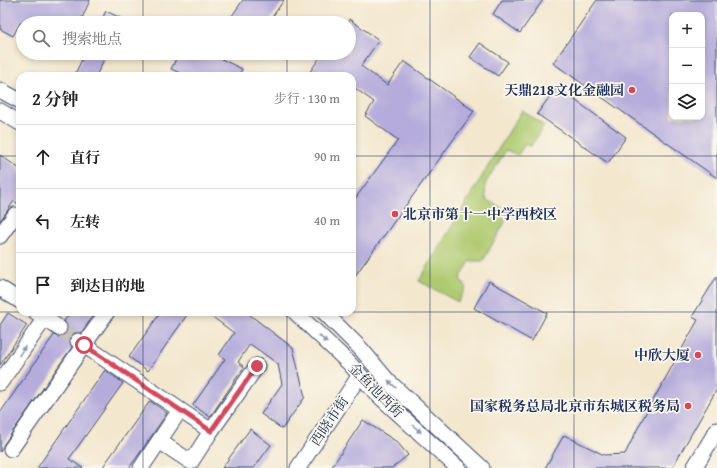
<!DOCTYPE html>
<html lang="zh">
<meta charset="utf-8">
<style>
:root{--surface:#fff;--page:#f2f2f2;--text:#222;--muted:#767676;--line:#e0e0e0}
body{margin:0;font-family:"Gentium Book Plus","Noto Serif SC",serif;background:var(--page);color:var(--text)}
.controls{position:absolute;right:12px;top:12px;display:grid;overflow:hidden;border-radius:8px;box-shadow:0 2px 6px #0003}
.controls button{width:36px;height:36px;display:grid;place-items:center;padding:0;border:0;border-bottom:1px solid var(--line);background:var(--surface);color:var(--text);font:20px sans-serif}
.stop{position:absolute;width:12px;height:12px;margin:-9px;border:3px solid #d1495b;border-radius:50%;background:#fff}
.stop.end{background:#d1495b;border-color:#fff;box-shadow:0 1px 4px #0008}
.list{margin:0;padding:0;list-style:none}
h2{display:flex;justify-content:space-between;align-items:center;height:52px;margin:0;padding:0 16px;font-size:17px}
h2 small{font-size:13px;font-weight:400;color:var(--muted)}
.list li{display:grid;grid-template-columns:26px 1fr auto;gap:12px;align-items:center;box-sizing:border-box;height:64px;padding:0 16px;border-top:1px solid var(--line)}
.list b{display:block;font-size:15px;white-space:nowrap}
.list em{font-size:13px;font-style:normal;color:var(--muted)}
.icon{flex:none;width:22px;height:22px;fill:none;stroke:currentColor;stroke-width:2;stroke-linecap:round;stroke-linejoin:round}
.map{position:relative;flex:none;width:717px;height:468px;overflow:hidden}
.search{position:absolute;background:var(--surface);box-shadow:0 2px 6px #0003;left:16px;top:16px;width:340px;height:44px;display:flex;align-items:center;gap:10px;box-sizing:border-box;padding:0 14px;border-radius:22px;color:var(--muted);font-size:15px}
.panel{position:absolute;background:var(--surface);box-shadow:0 2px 6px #0003;left:16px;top:72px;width:340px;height:244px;border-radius:12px}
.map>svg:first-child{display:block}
.green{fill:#aeca70;stroke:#647c67}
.building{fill:#b5acdb;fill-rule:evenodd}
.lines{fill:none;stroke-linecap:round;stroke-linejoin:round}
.minor-tunnel{stroke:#c8c2b8;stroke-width:15;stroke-dasharray:15 8;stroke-linecap:butt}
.minor-casing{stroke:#3b4b6f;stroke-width:17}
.minor{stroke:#fff;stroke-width:15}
.oneway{fill:#8d97ae}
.route{stroke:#d1495b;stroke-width:5}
.grid{fill:none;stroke:#1b2f5e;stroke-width:1;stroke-opacity:0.55}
.poi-dot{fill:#d1495b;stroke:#fbf7ec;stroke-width:1.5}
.labels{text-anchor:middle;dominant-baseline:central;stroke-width:3.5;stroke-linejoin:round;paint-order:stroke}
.poi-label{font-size:14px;font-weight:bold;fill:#1b2f5e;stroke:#fbf7ec;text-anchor:end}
.street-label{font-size:14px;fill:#1b2f5e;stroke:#fbf7ec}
</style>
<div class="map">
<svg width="717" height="468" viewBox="0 0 717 468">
<rect width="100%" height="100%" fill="#fbf7ec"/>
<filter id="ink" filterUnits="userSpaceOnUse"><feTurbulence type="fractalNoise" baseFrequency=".025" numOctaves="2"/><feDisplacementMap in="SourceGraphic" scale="8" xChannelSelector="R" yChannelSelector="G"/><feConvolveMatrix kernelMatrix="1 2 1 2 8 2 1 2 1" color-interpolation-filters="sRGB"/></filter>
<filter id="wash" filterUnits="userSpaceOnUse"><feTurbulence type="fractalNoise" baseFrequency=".012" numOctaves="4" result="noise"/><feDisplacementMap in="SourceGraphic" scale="16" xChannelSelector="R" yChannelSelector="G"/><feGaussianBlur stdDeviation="0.9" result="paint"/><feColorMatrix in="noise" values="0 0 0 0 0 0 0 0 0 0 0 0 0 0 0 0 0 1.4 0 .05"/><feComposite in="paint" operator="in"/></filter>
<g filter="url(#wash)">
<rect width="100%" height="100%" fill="#f3e7ce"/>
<path class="green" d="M 522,110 L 544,126 L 530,147 L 525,144 L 518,155 L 506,150 L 485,184 L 486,199 L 502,208 L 505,222 L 483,261 L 470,261 L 460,279 L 466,287 L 458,302 L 419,281 Z"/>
<g id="blocks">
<path class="building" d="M 0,0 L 90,0 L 80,23 L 74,23 L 65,19 L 63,23 L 20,23 L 13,36 L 0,29 Z
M 243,0 L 284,0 L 268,23 L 227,23 Z
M 502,0 L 543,0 L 520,33 L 493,14 Z
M 597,0 L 717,0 L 717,178 L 553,63 ZM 672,15 L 702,15 L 702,117 L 672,117 Z
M 106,11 L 131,23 L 100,23 Z
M 349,19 L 379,40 L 361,66 L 387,85 L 404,61 L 474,111 L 352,280 L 352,203 L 398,140 L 365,116 L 374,102 L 352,86 L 352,76 L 307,76 L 323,53 L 349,53 Z
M 480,43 L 508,62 L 498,76 L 470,57 Z
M 85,53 L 107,53 L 96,76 L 74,76 Z
M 179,53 L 209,53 L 242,69 L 239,76 L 187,76 L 171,69 Z
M 557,87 L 626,137 L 608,163 L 537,114 Z
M 0,155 L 20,169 L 20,205 L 14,201 L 0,221 Z
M 717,276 L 717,389 L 672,468 L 545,468 L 564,435 L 604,455 L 625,454 L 642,420 L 698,320 L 692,317 Z
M 489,281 L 547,313 L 532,341 L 474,308 Z
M 71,312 L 96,312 L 81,333 L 74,333 L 71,336 L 69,341 L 72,347 L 4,444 L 0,452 L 0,413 L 54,335 L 58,337 L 62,336 L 67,333 L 68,328 L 67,325 L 64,321 Z
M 161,312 L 189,312 L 148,371 L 129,357 Z
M 206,312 L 246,312 L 293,348 L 305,397 L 282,429 L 261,414 L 282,384 L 278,364 L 250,344 L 238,362 L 244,367 L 210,417 L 193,405 L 225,359 L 219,355 L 234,333 Z
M 8,313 L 27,325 L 0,365 L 0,325 Z
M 105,370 L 123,383 L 69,459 L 83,468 L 37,468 Z
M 150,401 L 167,413 L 142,450 L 129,468 L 102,468 Z
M 363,420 L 397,442 L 408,455 L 392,468 L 331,468 Z
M 250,429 L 271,445 L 254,468 L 222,468 Z"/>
</g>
</g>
<g filter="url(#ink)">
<use href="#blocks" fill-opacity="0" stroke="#3b4b6f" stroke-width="1"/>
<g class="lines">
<path class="minor-tunnel" d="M 59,328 L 78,341"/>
<defs>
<path id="minor" d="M 0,90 L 20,101
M 0,111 L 20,123
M 0,236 L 15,215
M 0,288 L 20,301
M 36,312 L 59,328
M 295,312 L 349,363 L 377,394 L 458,468
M 324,312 L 361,349 L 388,381 L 482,468
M 78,341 L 211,431 L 191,462 L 159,441 L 180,410
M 0,383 L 49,312
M 211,431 L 257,366
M 11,449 L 107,312
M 141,468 L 159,441
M 298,468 L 360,375
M 694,468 L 717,430"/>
</defs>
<use href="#minor" class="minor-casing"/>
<use href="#minor" class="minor"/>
</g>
<defs><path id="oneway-solid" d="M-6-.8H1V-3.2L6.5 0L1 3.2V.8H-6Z"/></defs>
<g class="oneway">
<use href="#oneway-solid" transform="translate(323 339) rotate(43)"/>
<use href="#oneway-solid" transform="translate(22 351) rotate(-56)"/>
<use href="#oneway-solid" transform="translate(392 384) rotate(-136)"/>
<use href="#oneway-solid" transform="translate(417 429) rotate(42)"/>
</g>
</g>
<g class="lines" filter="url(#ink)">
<path class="route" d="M 84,345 L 211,431 L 257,366"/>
</g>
<path class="grid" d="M 143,0 L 143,23M 287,0 L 287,23M 430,0 L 430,468M 574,0 L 574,468M 143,53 L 143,76M 287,53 L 287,76M 0,156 L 20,156M 352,156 L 717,156M 0,312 L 20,312M 20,312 L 352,312M 143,312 L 143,468M 287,312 L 287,468M 352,312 L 717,312"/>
<g class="poi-dot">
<circle cx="632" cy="90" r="4"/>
<circle cx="395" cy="214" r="4"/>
<circle cx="698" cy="355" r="4"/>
<circle cx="688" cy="406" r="4"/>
</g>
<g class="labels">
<g class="poi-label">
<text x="624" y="90">天鼎218文化金融园</text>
<text x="403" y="214" text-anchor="start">北京市第十一中学西校区</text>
<text x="690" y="355">中欣大厦</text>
<text x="680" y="406">国家税务总局北京市东城区税务局</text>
</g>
<g class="street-label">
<text transform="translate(376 390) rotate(45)">金鱼池西街</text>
<text transform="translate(329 421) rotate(-56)">西晓市街</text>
</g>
</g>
</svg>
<div class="controls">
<button>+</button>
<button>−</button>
<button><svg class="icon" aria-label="layers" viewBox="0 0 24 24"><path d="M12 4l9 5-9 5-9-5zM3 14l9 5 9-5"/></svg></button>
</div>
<div class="stop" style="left:84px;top:345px"></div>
<div class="stop end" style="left:257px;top:366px"></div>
<div class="search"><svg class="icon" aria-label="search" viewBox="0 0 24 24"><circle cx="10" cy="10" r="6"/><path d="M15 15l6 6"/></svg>搜索地点</div>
<section class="panel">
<h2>2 分钟<small>步行 · 130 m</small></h2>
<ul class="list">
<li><svg class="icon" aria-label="ahead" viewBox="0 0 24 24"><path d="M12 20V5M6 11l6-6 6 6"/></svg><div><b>直行</b></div><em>90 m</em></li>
<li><svg class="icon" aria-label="left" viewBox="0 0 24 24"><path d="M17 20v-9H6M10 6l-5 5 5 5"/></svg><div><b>左转</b></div><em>40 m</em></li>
<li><svg class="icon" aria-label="arrive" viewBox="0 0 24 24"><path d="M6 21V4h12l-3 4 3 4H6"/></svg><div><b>到达目的地</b></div></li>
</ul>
</section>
</div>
